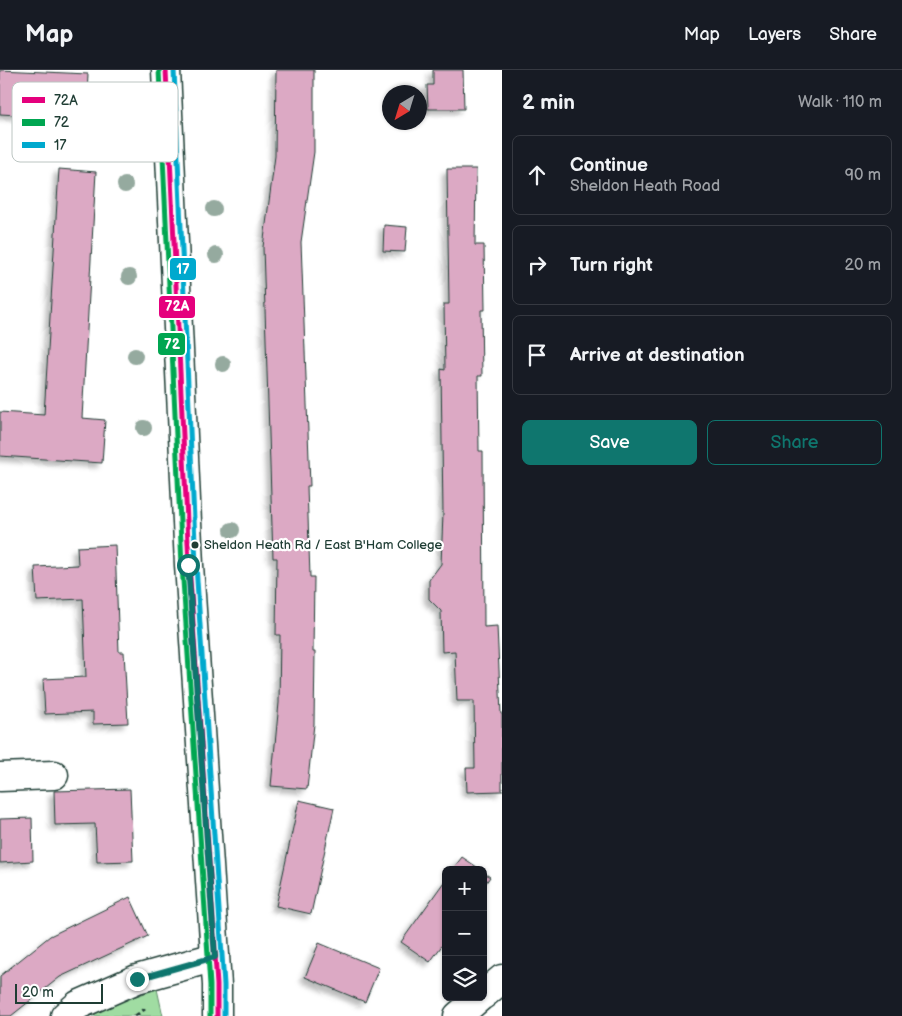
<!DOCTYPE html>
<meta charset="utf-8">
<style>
:root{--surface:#171b24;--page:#242831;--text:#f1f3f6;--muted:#9ea1a6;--line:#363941;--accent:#0f766e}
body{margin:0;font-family:"Balsamiq Sans",sans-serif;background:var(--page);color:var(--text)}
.controls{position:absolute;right:15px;bottom:15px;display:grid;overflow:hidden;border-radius:8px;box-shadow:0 1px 4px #0004}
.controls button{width:45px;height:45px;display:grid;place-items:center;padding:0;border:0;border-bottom:1px solid var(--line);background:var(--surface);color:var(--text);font:25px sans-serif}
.compass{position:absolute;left:382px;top:15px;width:45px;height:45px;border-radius:50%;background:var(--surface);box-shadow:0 1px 4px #0004;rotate:218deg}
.scale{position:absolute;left:15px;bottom:12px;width:88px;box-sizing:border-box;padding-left:5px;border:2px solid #1f3d34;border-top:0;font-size:14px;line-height:18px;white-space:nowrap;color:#1f3d34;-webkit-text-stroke:4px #fff;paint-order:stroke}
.stop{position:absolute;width:15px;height:15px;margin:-11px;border:4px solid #0f766e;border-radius:50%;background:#fff}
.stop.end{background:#0f766e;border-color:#fff;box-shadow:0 1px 5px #0008}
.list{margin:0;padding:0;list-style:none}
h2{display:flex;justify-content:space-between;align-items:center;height:65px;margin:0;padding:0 20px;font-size:21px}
h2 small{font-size:16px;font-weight:400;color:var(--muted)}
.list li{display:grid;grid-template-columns:32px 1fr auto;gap:15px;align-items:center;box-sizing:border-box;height:80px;margin:0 10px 10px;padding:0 10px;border:1px solid var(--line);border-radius:8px}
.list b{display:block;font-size:19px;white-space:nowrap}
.list p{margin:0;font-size:16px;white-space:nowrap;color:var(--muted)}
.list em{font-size:16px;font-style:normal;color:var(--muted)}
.actions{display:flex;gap:10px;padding:15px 20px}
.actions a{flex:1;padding:11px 0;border:1px solid var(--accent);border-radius:8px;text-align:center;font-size:18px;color:var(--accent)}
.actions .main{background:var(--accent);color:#fff}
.icon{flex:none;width:28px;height:28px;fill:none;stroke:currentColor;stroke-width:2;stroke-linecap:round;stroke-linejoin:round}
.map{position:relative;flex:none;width:502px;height:946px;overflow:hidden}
header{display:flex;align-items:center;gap:30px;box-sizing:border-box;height:70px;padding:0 25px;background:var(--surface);border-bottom:1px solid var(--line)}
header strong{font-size:24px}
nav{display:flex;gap:28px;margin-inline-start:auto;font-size:18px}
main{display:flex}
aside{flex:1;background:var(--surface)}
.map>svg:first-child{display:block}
.green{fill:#a0dca2;stroke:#608c6b}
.building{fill:#dca9c4;stroke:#1f3d34;filter:url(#shadow)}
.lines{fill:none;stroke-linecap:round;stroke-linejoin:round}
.minor-casing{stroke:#1f3d34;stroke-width:31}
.path{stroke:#1f3d34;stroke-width:3;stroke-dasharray:5 4;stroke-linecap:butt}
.minor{stroke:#fff;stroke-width:28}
.bus-1-casing{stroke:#fff;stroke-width:9}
.bus-2-casing{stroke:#fff;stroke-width:9}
.bus-3-casing{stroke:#fff;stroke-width:9}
.bus-1{stroke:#e5007d;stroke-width:5}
.bus-2{stroke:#00a651;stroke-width:5}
.bus-3{stroke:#00a9ce;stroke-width:5}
.tree{fill:#95aa9f}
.route{stroke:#0f766e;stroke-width:6}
.bus-dot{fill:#1f3d34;stroke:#fff;stroke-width:2}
.labels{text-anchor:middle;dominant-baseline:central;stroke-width:4.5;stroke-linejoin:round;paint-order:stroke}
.bus-label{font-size:13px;fill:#1f3d34;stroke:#fff;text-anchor:start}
.key{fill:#fff;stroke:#bcc5c2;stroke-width:1}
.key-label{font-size:14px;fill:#1f3d34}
.line-badge{stroke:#fff;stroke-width:2}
.badge-label{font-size:14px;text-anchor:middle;font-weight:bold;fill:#fff}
</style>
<header>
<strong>Map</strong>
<nav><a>Map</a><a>Layers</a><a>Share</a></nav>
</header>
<main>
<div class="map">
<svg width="502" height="946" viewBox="0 0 502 946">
<defs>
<filter id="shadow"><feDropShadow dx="-4.5" dy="4.5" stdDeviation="2.5" flood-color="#0004"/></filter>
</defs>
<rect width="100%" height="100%" fill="#fff"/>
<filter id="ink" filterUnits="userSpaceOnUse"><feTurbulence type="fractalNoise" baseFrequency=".02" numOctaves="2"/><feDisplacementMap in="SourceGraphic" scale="10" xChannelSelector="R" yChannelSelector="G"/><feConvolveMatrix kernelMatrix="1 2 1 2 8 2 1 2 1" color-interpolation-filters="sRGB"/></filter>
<g filter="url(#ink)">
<path class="green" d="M 157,919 L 163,946 L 92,946 L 112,934 Z"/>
<path class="building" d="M 0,0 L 88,4 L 86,49 L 0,44 Z
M 276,0 L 314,0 L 314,82 L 301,172 L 310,416 L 307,416 L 310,507 L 314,507 L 313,582 L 315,582 L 314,654 L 307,719 L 271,716 L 279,633 L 280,565 L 276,565 L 277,488 L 273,488 L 263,177 L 275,86 Z
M 433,0 L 463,0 L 464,39 L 428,39 L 427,15 L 433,15 Z
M 59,99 L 96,102 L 82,348 L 105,350 L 102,393 L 0,386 L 0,342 L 44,345 Z
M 447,99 L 476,99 L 475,175 L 484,175 L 485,240 L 481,240 L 482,306 L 478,306 L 479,381 L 483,381 L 484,557 L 497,556 L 501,644 L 502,644 L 502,721 L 467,722 L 466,698 L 475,698 L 474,631 L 457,631 L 455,581 L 442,582 L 441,541 L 429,529 L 429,510 L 441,494 L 443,444 L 441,299 L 445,300 L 444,234 L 449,234 Z
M 384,155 L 407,157 L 405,182 L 383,181 Z
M 115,475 L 119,582 L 124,582 L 128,653 L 93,654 L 93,642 L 45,644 L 43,609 L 86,607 L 83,529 L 37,531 L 35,497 L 78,495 L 77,477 Z
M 130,719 L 133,791 L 97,792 L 95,754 L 55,755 L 54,721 Z
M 299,730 L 334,738 L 311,844 L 276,836 Z
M 32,748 L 33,791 L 0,793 L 0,749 Z
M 462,787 L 474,795 L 481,800 L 452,800 Z
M 483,802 L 490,807 L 483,817 Z
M 446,809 L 446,870 L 430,892 L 401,872 Z
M 130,827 L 148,866 L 60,907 L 11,946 L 0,946 L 0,906 L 50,866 Z
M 319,873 L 379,898 L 365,932 L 305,907 Z"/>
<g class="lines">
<defs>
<path id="minor" d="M 166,0 L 189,495 L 217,915 L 217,946
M 0,707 L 54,705
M 483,925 L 502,909
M 65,946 L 78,935 L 137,909 L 215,887
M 458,946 L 480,927"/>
</defs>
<use href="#minor" class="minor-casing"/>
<path class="path" d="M 135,946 L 145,939"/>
<use href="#minor" class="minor"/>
<defs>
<path id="bus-1" d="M 166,0 L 189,495 L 217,915 L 217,946"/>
<path id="bus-2" d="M 159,0 L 182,495 L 210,915 L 210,946"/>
<path id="bus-3" d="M 174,0 L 196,495 L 224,915 L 224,946"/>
</defs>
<use href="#bus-1" class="bus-1-casing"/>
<use href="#bus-2" class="bus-2-casing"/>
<use href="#bus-3" class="bus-3-casing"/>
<use href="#bus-1" class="bus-1"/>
<use href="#bus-2" class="bus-2"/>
<use href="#bus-3" class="bus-3"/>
</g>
<g class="tree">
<circle cx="125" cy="115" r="8"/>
<circle cx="214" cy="139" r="8"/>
<circle cx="216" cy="185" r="8"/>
<circle cx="129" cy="207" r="8"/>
<circle cx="135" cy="286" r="8"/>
<circle cx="223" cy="294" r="8"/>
<circle cx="144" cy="358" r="8"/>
<circle cx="232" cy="460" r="8"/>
</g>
</g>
<g class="lines" filter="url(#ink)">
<path class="route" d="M 137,909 L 215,887 L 188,495"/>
</g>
<circle class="bus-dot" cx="195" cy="475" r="4.5"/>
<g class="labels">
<g class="bus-label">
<text x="204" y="475">Sheldon Heath Rd / East B'Ham College</text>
</g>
</g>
<rect x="12" y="12" width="166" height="80" rx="8" class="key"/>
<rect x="22" y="27" width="23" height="6" fill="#e5007d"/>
<rect x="22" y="49" width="23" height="7" fill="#00a651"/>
<rect x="22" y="72" width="23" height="6" fill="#00a9ce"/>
<g class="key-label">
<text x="54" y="35">72A</text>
<text x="54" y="57">72</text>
<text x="54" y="80">17</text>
</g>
<g class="line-badge">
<rect x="169" y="187" width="28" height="24" rx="5" fill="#00a9ce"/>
<rect x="158" y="225" width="38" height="24" rx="5" fill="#e5007d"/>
<rect x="157" y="262" width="29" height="24" rx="5" fill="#00a651"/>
</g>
<g class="badge-label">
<text x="183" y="204">17</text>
<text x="177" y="241">72A</text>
<text x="172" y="279">72</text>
</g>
</svg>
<div class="controls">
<button>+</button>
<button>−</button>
<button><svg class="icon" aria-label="layers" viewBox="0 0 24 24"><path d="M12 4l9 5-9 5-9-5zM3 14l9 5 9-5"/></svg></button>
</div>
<svg class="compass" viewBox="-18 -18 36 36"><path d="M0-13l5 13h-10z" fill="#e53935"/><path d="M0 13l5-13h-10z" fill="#9ea1a6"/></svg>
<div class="scale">20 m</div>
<div class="stop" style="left:188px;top:495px"></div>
<div class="stop end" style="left:137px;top:909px"></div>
</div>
<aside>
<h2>2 min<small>Walk · 110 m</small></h2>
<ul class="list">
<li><svg class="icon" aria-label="ahead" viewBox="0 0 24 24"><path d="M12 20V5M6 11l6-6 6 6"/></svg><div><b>Continue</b><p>Sheldon Heath Road</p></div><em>90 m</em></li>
<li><svg class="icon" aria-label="right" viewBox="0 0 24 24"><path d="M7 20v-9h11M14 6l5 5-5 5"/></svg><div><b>Turn right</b></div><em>20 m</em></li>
<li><svg class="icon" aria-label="arrive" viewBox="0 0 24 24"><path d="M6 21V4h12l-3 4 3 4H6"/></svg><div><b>Arrive at destination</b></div></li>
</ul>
<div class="actions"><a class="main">Save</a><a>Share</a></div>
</aside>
</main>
